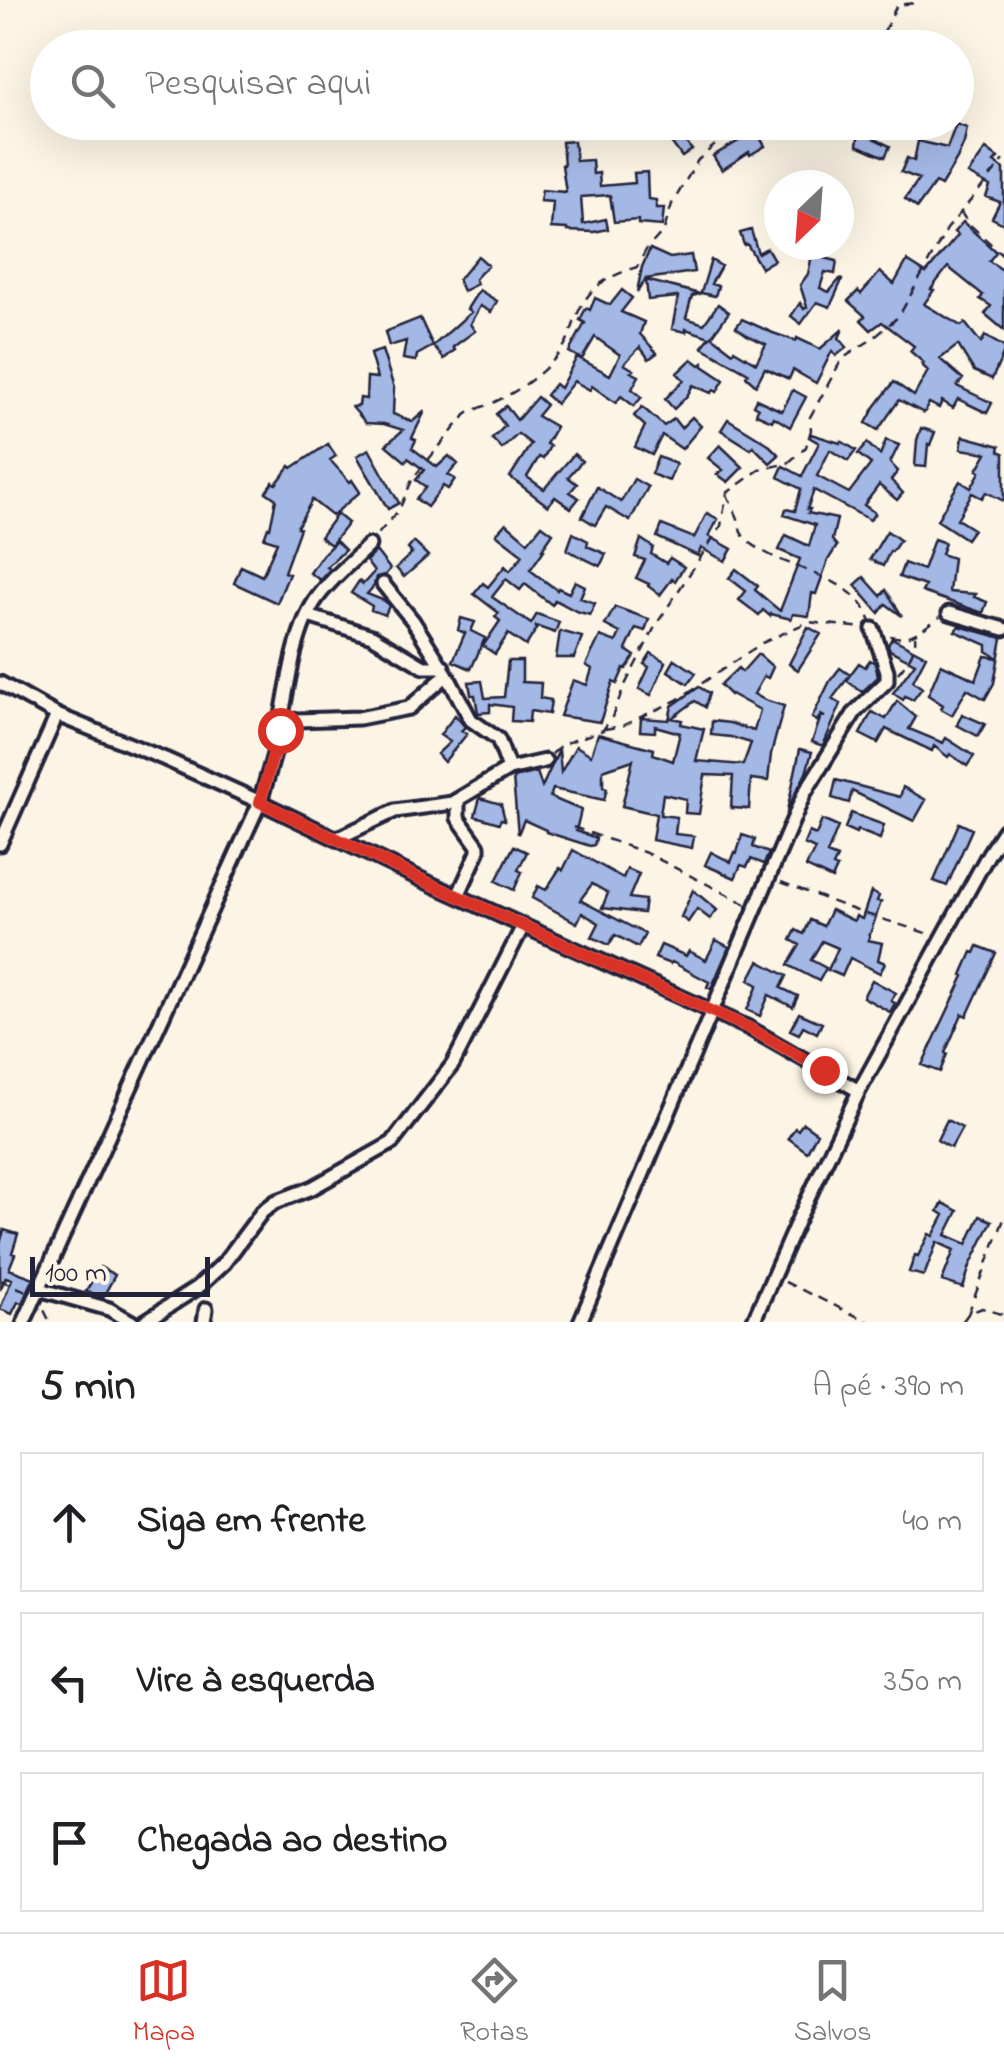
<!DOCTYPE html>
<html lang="pt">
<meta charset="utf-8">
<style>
:root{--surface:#fff;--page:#f2f2f2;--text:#202124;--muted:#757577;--line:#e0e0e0;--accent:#d93025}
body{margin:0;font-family:"Indie Flower",sans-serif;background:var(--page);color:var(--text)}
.compass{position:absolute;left:764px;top:170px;width:90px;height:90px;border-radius:50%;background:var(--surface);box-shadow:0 10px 40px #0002;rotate:205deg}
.scale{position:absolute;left:30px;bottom:25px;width:180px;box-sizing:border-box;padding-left:10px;border:5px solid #22223b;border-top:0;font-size:28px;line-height:35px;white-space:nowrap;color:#22223b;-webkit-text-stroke:8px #fcf5e5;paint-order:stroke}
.stop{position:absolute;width:30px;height:30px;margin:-22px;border:8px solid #d93025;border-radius:50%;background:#fff}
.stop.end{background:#d93025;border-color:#fff;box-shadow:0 2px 10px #0008}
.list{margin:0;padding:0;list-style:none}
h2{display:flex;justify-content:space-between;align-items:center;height:130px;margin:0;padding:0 40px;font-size:42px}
h2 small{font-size:32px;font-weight:400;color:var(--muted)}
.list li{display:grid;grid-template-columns:65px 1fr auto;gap:30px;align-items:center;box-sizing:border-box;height:140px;margin:0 20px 20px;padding:0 20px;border:2px solid var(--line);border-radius:0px}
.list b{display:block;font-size:38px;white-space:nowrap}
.list em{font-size:32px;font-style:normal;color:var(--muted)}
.icon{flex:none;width:55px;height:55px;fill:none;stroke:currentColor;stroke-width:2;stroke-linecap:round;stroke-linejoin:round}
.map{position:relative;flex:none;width:1004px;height:1322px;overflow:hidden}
.search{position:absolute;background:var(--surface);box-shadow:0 10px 40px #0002;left:30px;right:30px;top:30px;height:110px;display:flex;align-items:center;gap:25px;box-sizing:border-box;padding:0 35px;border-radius:55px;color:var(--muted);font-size:38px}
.sheet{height:610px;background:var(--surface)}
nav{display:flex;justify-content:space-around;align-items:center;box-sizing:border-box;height:140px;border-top:2px solid var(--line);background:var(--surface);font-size:28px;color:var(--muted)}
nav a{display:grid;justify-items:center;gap:5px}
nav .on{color:var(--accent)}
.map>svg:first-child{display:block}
.building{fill:#a4b8e6;stroke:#22223b;stroke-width:2.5}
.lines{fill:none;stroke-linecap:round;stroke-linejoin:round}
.street-casing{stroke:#22223b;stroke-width:19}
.path{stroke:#22223b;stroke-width:2.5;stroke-dasharray:10 8;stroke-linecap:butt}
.street{stroke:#fcf5e5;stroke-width:11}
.route{stroke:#d93025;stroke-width:12}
</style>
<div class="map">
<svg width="1004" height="1322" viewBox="0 0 1004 1322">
<rect width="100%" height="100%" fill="#fcf5e5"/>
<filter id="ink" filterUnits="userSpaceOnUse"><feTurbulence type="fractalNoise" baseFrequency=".01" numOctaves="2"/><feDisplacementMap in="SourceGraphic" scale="20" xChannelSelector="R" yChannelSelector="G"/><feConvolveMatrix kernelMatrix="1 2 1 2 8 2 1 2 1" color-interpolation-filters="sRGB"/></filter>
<g filter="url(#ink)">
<path class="building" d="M 686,122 L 692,122 L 695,130 L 684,136 L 683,139 L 692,150 L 682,157 L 665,134 Z
M 956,124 L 967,128 L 964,143 L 957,159 L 941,186 L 935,183 L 917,208 L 905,199 L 919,179 L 901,172 L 907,158 L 914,161 L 918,141 L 947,148 Z
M 756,131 L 765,146 L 750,155 L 749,152 L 722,170 L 713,156 Z
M 859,131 L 874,134 L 873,138 L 890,146 L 885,157 L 857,145 Z
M 574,141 L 576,161 L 592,160 L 593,174 L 599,173 L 600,186 L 635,183 L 634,173 L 647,172 L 648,199 L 656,200 L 656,208 L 664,208 L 662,226 L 638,224 L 638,220 L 614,222 L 610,195 L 581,197 L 583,224 L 606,219 L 608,229 L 594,232 L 567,231 L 567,229 L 551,228 L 553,202 L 540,201 L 542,190 L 566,192 L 562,165 L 564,165 L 562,142 Z
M 986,149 L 998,158 L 994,162 L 1004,169 L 1004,224 L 992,218 L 1000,202 L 986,197 L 990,186 L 968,174 Z
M 963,222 L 996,252 L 989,261 L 1004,271 L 1004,330 L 985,314 L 991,306 L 980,299 L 983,295 L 948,267 L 931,289 L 934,290 L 924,304 L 961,326 L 965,323 L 981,343 L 985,336 L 1004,347 L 1004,352 L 992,379 L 974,371 L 958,345 L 940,359 L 963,379 L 957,386 L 992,403 L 987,413 L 958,399 L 953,408 L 942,401 L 939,408 L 929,403 L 924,413 L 899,400 L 878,430 L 866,423 L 875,407 L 894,382 L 914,396 L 928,371 L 922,365 L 924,363 L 910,351 L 914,346 L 882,322 L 871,330 L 861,320 L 865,316 L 848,301 L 858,291 L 861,294 L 880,272 L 894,284 L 907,261 L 926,273 L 958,235 L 954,232 Z
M 751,230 L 758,253 L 767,248 L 774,260 L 761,268 L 747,244 L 744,245 L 740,233 Z
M 650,249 L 670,258 L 691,255 L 694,272 L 646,279 L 637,292 L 642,267 Z
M 812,255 L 837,261 L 835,274 L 825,272 L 820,288 L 829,292 L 840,279 L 842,280 L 830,307 L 817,302 L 801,324 L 791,316 L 800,303 L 804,309 L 807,307 L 800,285 L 808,274 Z
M 478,256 L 488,265 L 475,279 L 477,284 L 463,291 L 458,280 Z
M 711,260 L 721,266 L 711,284 L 718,286 L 715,296 L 701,293 Z
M 646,280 L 700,294 L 692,296 L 686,318 L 704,324 L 718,304 L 729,312 L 712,336 L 733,352 L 734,350 L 756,363 L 766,344 L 747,335 L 736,327 L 742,319 L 773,333 L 796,341 L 797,338 L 820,349 L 843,329 L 839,338 L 847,347 L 836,356 L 832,351 L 816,383 L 793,370 L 789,379 L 765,368 L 756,385 L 746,376 L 748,373 L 702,347 L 710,337 L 686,329 L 686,332 L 672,329 L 678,297 L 648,300 Z
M 479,290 L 497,301 L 491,312 L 480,306 L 470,324 L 475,331 L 453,347 L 455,350 L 444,359 L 433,346 L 417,355 L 416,361 L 403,359 L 406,341 L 389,346 L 385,332 L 420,318 L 433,346 L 471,312 L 467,309 Z
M 622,290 L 632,298 L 621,312 L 644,322 L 640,334 L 657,353 L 649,359 L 640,347 L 624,364 L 634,370 L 631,372 L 639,376 L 632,389 L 642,397 L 634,406 L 621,396 L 616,403 L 592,386 L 590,390 L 574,381 L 556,404 L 546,395 L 555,384 L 560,388 L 577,357 L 610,375 L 620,355 L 595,337 L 582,359 L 569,352 L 585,323 L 580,320 L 586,308 L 590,310 L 595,298 L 610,305 Z
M 382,350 L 394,388 L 393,414 L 412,422 L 425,411 L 412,438 L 416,440 L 412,448 L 437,467 L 449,456 L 458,464 L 448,475 L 455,479 L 448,489 L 443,486 L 427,507 L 416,499 L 426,487 L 416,480 L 424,470 L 408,458 L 406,462 L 386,445 L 403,430 L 384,424 L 366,423 L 352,407 L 359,406 L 360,398 L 366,399 L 367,377 L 377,378 L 370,354 Z
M 692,359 L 700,365 L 703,363 L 703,366 L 724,380 L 717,392 L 714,390 L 711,393 L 693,385 L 687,396 L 674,409 L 665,399 L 684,380 L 677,373 Z
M 793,390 L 806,397 L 790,427 L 774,417 L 772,421 L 756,414 L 758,408 L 753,405 L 756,399 L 782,411 Z
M 537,397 L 546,405 L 537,416 L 556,427 L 546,444 L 550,446 L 543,459 L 539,457 L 527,477 L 544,489 L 574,454 L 582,461 L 568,477 L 577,484 L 570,492 L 579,498 L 571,508 L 555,497 L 548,506 L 510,477 L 531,444 L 518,434 L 502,449 L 492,439 L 505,426 L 496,414 L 506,406 L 517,420 Z
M 642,407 L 664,426 L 674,419 L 681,428 L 692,417 L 701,426 L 682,449 L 662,435 L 652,455 L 635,447 L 645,426 L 634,416 Z
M 728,419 L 767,443 L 779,455 L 770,463 L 753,446 L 751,449 L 721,430 Z
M 921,428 L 935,432 L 930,445 L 928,444 L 926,467 L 915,466 L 917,440 Z
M 811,434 L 840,443 L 841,441 L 856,450 L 848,461 L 830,450 L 817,476 L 849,493 L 871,464 L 858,454 L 867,443 L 880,455 L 886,440 L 899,445 L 890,463 L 898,471 L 891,480 L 903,493 L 897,500 L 879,485 L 864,505 L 875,513 L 870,520 L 814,490 L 807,509 L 810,509 L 808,513 L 837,519 L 832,540 L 837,546 L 828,560 L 816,594 L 812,593 L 809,616 L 793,614 L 791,619 L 771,614 L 770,616 L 763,610 L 759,615 L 739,600 L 746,591 L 729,578 L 736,569 L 758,586 L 755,590 L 780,611 L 800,559 L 779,550 L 786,535 L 809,546 L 815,525 L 784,515 L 786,509 L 795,511 L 801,489 L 778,477 L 783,466 L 802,476 L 819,443 L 809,437 Z
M 963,436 L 1000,446 L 999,451 L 1004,453 L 1004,501 L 986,492 L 982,498 L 972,493 L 957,519 L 973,529 L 966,539 L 937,520 L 960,481 L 971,488 L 980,472 L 977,470 L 987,453 L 961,449 Z
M 328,444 L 336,456 L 330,460 L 350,482 L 352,480 L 360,492 L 332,516 L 312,500 L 297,527 L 300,528 L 284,572 L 289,574 L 277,603 L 234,583 L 241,566 L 262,576 L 277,542 L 264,538 L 268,527 L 270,528 L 276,499 L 266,492 L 273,482 L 276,484 L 290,466 L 292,468 Z
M 720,445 L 743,467 L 728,482 L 717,474 L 723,470 L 708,458 Z
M 369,449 L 399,503 L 388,509 L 357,456 Z
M 658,457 L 676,464 L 669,481 L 651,474 Z
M 634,479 L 648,487 L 630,521 L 606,507 L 595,525 L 582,517 L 597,487 L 621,502 Z
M 707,513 L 718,519 L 709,536 L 732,549 L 725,561 L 701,548 L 698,556 L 657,537 L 662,525 L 694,538 Z
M 337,514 L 348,523 L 331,545 L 320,537 Z
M 506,523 L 528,542 L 542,525 L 553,533 L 542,549 L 544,550 L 530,570 L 557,590 L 558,588 L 569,593 L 575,581 L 585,586 L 580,598 L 595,603 L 590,615 L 576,611 L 555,600 L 552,605 L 525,584 L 520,590 L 506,579 L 492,597 L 531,624 L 537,614 L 559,622 L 555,633 L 535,626 L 537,628 L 526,646 L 508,634 L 495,654 L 483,646 L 500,621 L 495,617 L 499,613 L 474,594 L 483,583 L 488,587 L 505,566 L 510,571 L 523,555 L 496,534 Z
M 887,531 L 900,540 L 892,552 L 890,551 L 883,566 L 870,559 Z
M 573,533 L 588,541 L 587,546 L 606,554 L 600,566 L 567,550 Z
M 641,539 L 653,547 L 651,554 L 666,563 L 670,558 L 684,567 L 675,581 L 672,579 L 660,595 L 648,586 L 649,584 L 636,578 L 645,560 L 635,557 Z
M 934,539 L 945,543 L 941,554 L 953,558 L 949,592 L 976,594 L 974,597 L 987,602 L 983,613 L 922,592 L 925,586 L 899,577 L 904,563 L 923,570 Z
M 336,541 L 345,550 L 327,567 L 330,569 L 320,580 L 310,573 L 322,555 Z
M 414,542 L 428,556 L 404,577 L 396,568 L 412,553 L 408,549 Z
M 376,551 L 390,569 L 385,575 L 376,577 L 374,586 L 367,594 L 385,601 L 389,606 L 385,615 L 371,610 L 372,606 L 351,593 L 359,581 L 363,584 L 374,572 L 366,561 Z
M 864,577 L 881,596 L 886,590 L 902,616 L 886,604 L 879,613 L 855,585 Z
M 615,607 L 649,619 L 645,631 L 636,628 L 626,650 L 635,656 L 626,669 L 624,668 L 617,684 L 613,682 L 600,722 L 560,716 L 573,680 L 587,685 L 592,669 L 586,665 L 600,636 L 616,642 L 620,633 L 605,625 Z
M 461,618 L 475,622 L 471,631 L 485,638 L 471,669 L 453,661 L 465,633 L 458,630 Z
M 959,626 L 1002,638 L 994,683 L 985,699 L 967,689 L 952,715 L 941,709 L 943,705 L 928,695 L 941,664 L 976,680 L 985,656 L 998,658 L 987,651 L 987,645 L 955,631 Z
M 808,627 L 821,634 L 798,670 L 789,664 Z
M 560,631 L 582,637 L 574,658 L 556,658 Z
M 892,638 L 926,656 L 913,681 L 922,688 L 913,700 L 905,696 L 903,700 L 893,693 L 915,663 L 890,650 L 888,645 Z
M 651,653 L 666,662 L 651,695 L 639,689 L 649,667 L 644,664 Z
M 758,654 L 773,667 L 768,678 L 764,676 L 754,694 L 765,700 L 784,706 L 771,754 L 768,781 L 751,779 L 749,809 L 731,808 L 733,776 L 705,775 L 699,814 L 685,813 L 686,799 L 663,794 L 660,815 L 677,817 L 675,834 L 694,836 L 692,848 L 652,840 L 656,814 L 622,806 L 633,760 L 603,770 L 603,787 L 607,788 L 604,800 L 553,789 L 550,797 L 581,810 L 576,831 L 596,838 L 594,845 L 590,846 L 546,832 L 546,830 L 524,820 L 518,834 L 513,778 L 537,772 L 542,787 L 559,750 L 561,772 L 576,746 L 591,755 L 598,734 L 654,749 L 653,754 L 673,761 L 680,733 L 655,726 L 655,732 L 640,731 L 641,718 L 669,720 L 672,706 L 699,687 L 709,693 L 705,707 L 695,701 L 672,718 L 682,720 L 681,724 L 704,729 L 696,761 L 743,765 L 751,743 L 731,737 L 711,735 L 712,721 L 730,723 L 754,731 L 760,710 L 731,694 L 730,695 L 720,685 L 738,668 L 742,672 Z
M 675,659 L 696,673 L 688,684 L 668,671 Z
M 870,660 L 875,663 L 878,677 L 862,692 L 846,680 L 859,663 L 865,667 Z
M 508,661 L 522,661 L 522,682 L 541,683 L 540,698 L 551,700 L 549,714 L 530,711 L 529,722 L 511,721 L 512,707 L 490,704 L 490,712 L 478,713 L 475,695 L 471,695 L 469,682 L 482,681 L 485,698 L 504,697 Z
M 840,668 L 850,675 L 832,699 L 841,704 L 823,746 L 812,742 L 821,716 L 825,717 L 821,715 L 817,721 L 812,718 L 830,681 Z
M 897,701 L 916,717 L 909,729 L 943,743 L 946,738 L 974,756 L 967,766 L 950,754 L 948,757 L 934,746 L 932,751 L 886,729 L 878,743 L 860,734 L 872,712 L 886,719 Z
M 962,714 L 985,724 L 978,736 L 957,725 Z
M 455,715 L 465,727 L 461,731 L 467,734 L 444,762 L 437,754 L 450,742 L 440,735 Z
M 800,749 L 812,752 L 806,773 L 787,811 Z
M 836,780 L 900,797 L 903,787 L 926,800 L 914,821 L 852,791 L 849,803 L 832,798 Z
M 480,798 L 501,804 L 505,820 L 501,819 L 499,823 L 475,816 Z
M 851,813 L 884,825 L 880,839 L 857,830 L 856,833 L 845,828 Z
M 822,820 L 838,827 L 827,854 L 837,858 L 833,866 L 837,868 L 832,879 L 806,867 L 815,849 L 804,844 L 809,832 L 816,835 Z
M 959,823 L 972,829 L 947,886 L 934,881 Z
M 742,835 L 755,839 L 753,847 L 769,853 L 764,864 L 751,859 L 747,867 L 741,865 L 735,878 L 705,865 L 711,852 L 731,862 L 735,852 L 737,853 Z
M 514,846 L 527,852 L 518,870 L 522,872 L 514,890 L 496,881 Z
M 573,850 L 623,878 L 627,869 L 639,874 L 629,898 L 645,900 L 643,913 L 602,908 L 608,893 L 592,884 L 580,900 L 645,934 L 638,947 L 615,935 L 609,945 L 592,937 L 599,923 L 582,913 L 577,923 L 532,898 L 538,886 L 546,890 L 560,868 L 563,870 Z
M 693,890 L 717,910 L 710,919 L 697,909 L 688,922 L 681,917 Z
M 871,892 L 879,896 L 877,901 L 881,902 L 868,940 L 882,943 L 878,960 L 885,963 L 880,973 L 850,958 L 842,976 L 828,970 L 838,948 L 822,941 L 811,960 L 826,968 L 819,981 L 788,965 L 800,945 L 791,940 L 796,930 L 804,934 L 810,920 L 823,926 L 831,910 L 854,921 L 856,916 L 862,919 Z
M 716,940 L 729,947 L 711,989 L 707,987 L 709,982 L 672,962 L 670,964 L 655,958 L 661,945 L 686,956 L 689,951 L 706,960 Z
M 978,946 L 996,953 L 967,1016 L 962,1014 L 945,1053 L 947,1054 L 940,1072 L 922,1065 L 964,976 L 962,975 L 972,952 L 975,953 Z
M 759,961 L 787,976 L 781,988 L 798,996 L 793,1007 L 769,995 L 760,1016 L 747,1010 L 758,985 L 749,980 Z
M 872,980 L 896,993 L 891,1001 L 895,1003 L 890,1012 L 863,997 Z
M 799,1013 L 822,1023 L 817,1033 L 803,1026 L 799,1034 L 790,1030 Z
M 947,1120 L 962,1128 L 951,1148 L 937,1140 Z
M 803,1123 L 817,1133 L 807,1152 L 788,1138 L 795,1128 L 798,1130 Z
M 943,1203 L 958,1211 L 946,1235 L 967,1244 L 980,1216 L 992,1221 L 970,1266 L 963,1288 L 942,1281 L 954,1250 L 937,1242 L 924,1276 L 909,1272 L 915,1255 L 918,1256 L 929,1234 L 933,1236 L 944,1215 L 938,1211 Z
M 4,1230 L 18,1234 L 12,1253 L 15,1254 L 9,1269 L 34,1278 L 22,1303 L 18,1302 L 12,1314 L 0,1309 L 12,1279 L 6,1277 L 0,1290 L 0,1244 Z
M 100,1267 L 115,1275 L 103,1297 L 86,1291 Z"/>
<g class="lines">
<defs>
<path id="street" d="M 383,584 L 413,621 L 447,675 L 471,720 L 498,739 L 509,769
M 949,613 L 1004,629
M 308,616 L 372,636 L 424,667 L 443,667
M 0,683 L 57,715 L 165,759 L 260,802 L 431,884 L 749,1028 L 859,1091
M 280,730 L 297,720 L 359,718 L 409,708 L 447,675
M 458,800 L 458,818 L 478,846 L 478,852 L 458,896
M 336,839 L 395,811 L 452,803 L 509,769 L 545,761
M 0,844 L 57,715
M 39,1289 L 109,1309 L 132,1322
M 24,1322 L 260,802 C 267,777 276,752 280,727 C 287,690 294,633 315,601 C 329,580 351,563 369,545
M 144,1322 L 197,1288 L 224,1263 L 262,1212 L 275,1202 L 312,1188 L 392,1143 L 453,1064 L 523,926
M 204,1322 L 206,1309
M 580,1322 L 804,794 L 855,712 L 887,681 L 887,671 L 873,629
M 753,1322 L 797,1222 L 859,1091 L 989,853 L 1004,830"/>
</defs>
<use href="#street" class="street-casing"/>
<path class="path" d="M 876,48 L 897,5 L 916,3 L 920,0
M 960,211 L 968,223 L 1004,256
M 727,494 C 730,502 734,509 737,516 C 741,525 738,531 745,538 C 778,571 855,572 870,620
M 378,534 L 399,510 L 413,478 L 468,412 C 503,402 542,378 563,348 C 570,338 573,324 578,313 C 590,285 610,276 637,267 L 646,250 L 664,230 L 672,204 L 698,160 L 741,122
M 890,636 C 911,642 923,628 940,617
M 898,673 C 906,664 917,649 915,636
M 605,729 L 622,726 L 677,700 L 762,643 L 808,622 L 863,628
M 552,754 L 563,744 L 603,730 L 612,717 L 624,687 L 656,625 L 721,526 L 727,493 L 759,470 L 788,463 L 806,447 L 811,430 L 810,417 L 842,359 L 875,337 L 899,316 L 947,229 L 1004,160
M 573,827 L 646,853 L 746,904
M 781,882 L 854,910 L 929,934
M 0,1280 L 26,1291
M 785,1282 L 869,1322
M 44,1310 L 50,1322
M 968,1314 L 1004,1219
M 962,1322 L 968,1314 L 982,1308 L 1004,1315"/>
<use href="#street" class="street"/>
</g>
</g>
<g class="lines" filter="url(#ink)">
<path class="route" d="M 280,730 L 260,802 L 431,884 L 749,1028 L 824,1070"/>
</g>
</svg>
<svg class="compass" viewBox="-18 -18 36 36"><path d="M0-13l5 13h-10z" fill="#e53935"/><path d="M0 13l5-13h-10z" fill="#757577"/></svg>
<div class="scale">100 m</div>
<div class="stop" style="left:280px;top:730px"></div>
<div class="stop end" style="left:824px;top:1070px"></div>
<div class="search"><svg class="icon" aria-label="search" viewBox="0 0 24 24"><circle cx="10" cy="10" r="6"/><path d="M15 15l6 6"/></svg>Pesquisar aqui</div>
</div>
<section class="sheet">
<h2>5 min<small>A pé · 390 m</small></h2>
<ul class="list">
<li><svg class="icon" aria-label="ahead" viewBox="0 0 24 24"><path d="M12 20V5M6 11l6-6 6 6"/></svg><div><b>Siga em frente</b></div><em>40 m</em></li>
<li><svg class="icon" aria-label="left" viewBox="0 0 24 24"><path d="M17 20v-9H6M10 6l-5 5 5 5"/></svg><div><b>Vire à esquerda</b></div><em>350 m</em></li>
<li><svg class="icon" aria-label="arrive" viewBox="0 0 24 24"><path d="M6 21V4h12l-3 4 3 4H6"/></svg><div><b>Chegada ao destino</b></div></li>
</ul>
</section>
<nav>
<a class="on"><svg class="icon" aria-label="map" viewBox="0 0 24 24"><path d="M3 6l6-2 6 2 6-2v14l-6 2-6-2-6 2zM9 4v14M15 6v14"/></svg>Mapa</a>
<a><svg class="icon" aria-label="directions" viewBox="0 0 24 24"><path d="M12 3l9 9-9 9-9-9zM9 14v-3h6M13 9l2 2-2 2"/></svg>Rotas</a>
<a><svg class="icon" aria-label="saved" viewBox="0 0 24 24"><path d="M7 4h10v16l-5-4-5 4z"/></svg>Salvos</a>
</nav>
